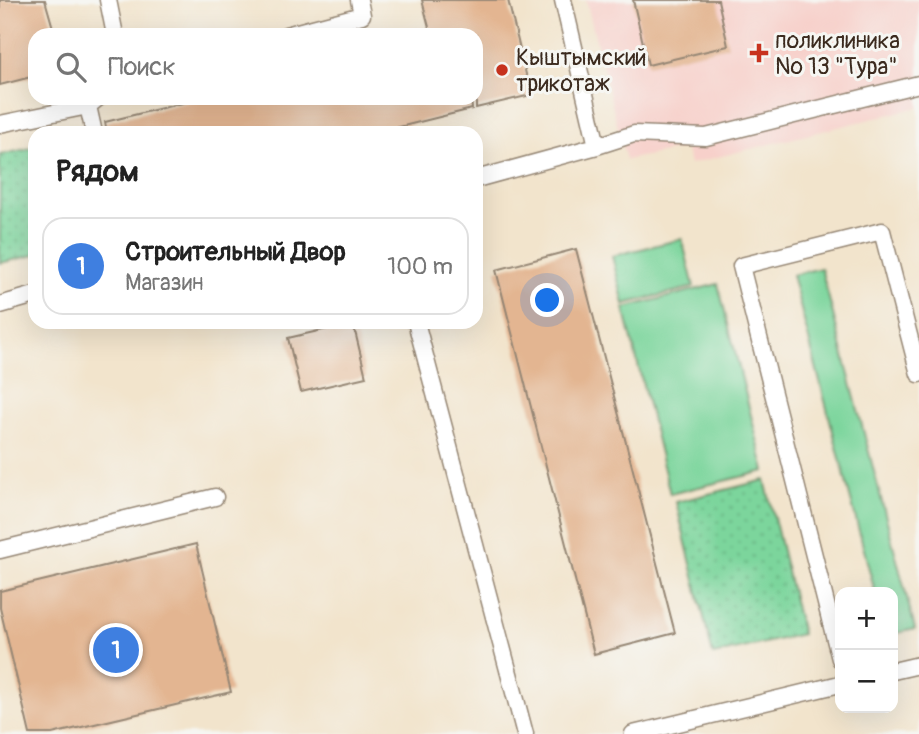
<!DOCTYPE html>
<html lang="ru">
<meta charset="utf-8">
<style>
:root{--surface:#fff;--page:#f6f6f6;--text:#222;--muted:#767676;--line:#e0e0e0;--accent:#d93025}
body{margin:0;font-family:Pangolin,sans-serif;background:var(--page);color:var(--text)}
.controls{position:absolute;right:21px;bottom:21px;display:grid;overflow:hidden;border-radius:14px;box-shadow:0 7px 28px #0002}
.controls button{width:63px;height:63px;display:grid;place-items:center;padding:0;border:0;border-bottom:2px solid var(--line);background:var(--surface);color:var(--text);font:35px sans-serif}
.you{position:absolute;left:548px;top:301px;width:24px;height:24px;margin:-18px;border:5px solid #fff;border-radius:50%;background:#1a73e8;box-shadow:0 0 0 10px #1a73e833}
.badge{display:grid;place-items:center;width:46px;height:46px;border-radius:50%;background:var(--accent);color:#fff;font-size:23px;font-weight:700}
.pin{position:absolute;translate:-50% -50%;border:4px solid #fff;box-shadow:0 2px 7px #0006}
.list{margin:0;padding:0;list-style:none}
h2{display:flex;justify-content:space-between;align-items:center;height:91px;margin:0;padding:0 28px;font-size:30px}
h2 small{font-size:23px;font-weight:400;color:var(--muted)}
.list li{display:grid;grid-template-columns:46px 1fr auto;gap:21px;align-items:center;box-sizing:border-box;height:98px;margin:0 14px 14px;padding:0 14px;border:2px solid var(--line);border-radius:21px}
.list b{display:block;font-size:26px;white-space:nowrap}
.list p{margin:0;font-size:23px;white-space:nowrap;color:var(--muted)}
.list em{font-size:23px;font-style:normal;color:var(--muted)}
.icon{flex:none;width:38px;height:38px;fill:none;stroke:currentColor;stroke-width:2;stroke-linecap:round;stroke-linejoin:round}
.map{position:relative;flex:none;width:919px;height:734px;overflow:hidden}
.search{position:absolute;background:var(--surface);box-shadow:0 7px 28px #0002;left:28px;top:28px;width:455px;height:77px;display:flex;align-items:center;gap:18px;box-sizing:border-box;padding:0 24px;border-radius:21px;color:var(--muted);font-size:26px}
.panel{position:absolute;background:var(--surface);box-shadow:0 7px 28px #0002;left:28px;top:126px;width:455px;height:203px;border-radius:21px}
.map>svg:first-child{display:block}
.built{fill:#f7d0ca}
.green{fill:#7cd59c;stroke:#5c805d;stroke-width:2}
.park{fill:url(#park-dots);stroke:#5c805d;stroke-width:2}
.building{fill:#e3b591}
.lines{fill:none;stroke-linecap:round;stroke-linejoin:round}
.service-casing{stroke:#968775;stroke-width:19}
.service{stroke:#fff;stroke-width:16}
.poi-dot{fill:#c8321e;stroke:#f6f6f2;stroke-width:2.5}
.labels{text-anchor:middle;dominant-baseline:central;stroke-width:6;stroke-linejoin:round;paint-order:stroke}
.poi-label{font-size:23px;fill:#3b2a1e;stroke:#f6f6f2;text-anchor:start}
</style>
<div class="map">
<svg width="919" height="734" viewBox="0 0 919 734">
<defs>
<pattern id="park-dots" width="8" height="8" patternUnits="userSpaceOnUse" patternTransform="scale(1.75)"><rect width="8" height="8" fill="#7cd59c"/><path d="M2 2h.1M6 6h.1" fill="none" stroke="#6cb786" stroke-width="1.8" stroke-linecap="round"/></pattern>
</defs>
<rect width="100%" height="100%" fill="#f6f6f2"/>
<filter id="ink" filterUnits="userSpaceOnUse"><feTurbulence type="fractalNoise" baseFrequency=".0143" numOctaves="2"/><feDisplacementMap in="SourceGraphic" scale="14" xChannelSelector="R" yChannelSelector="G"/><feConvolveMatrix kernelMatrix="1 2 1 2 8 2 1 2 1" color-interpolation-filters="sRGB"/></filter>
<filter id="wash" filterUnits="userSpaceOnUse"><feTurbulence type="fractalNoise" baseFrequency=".00686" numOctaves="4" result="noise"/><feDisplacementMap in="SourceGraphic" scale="28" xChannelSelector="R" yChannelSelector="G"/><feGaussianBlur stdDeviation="1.57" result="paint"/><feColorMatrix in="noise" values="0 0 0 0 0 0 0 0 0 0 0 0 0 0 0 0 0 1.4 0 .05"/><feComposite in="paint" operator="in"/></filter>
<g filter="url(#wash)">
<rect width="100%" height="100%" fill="#f2e4cc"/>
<path class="built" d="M 586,0 L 919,0 L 919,107 L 690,164 L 685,148 L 626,160 Z"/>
<path class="green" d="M 682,239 L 694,287 L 624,304 L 612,256 Z
M 821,268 L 915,629 L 893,634 L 893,592 L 875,592 L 792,275 Z
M 718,284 L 765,471 L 670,494 L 624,308 Z"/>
<path class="park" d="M 35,147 L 35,255 L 0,263 L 0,155 Z
M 765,480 L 802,634 L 713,655 L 676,502 Z"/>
<g id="blocks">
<path class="building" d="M 0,0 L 45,0 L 55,35 L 35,35 L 35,76 L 0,85 Z
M 422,0 L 508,0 L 531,95 L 476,108 L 476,35 L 431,35 Z
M 633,0 L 718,0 L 728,46 L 648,65 Z
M 203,98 L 471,98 L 472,109 L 375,133 L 107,133 L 105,122 Z
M 576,249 L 675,633 L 594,654 L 496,270 Z
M 353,323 L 366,377 L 301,392 L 288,338 Z
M 196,544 L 231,692 L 52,734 L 30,734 L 0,608 L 0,591 Z"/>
</g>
</g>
<g filter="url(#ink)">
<use href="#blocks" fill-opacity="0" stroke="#968775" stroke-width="2"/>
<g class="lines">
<defs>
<path id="service" d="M 108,0 L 115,35
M 286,35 L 362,15 L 359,0
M 0,124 L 88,106
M 94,133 L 88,106 L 98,98
M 597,146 L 634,134 L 706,137 L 919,84
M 476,179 L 597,146 L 563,0
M 0,305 L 35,295
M 416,322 L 525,734
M 0,550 L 215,497
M 840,659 L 741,266 L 882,231 L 919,374
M 893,671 L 919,665
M 633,734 L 840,684"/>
</defs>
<use href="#service" class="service-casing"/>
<use href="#service" class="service"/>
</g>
</g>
<g class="poi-dot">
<path d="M755.5 42.5h7v7h7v7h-7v7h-7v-7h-7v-7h7z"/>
<circle cx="502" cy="70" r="7"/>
</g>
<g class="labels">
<g class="poi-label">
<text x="775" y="40">поликлиника<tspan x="775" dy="26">№ 13 "Тура"</tspan></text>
<text x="516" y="57">Кыштымский<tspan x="516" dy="26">трикотаж</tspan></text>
</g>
</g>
</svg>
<div class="controls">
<button>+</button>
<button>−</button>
</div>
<div class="you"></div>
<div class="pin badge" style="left:116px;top:650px;background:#3f7fe0">1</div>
<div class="search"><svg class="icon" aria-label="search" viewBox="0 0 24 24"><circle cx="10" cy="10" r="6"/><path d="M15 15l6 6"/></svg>Поиск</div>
<section class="panel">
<h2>Рядом<small></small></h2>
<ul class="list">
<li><span class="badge" style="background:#3f7fe0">1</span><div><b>Строительный Двор</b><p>Магазин</p></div><em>100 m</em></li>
</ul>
</section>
</div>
